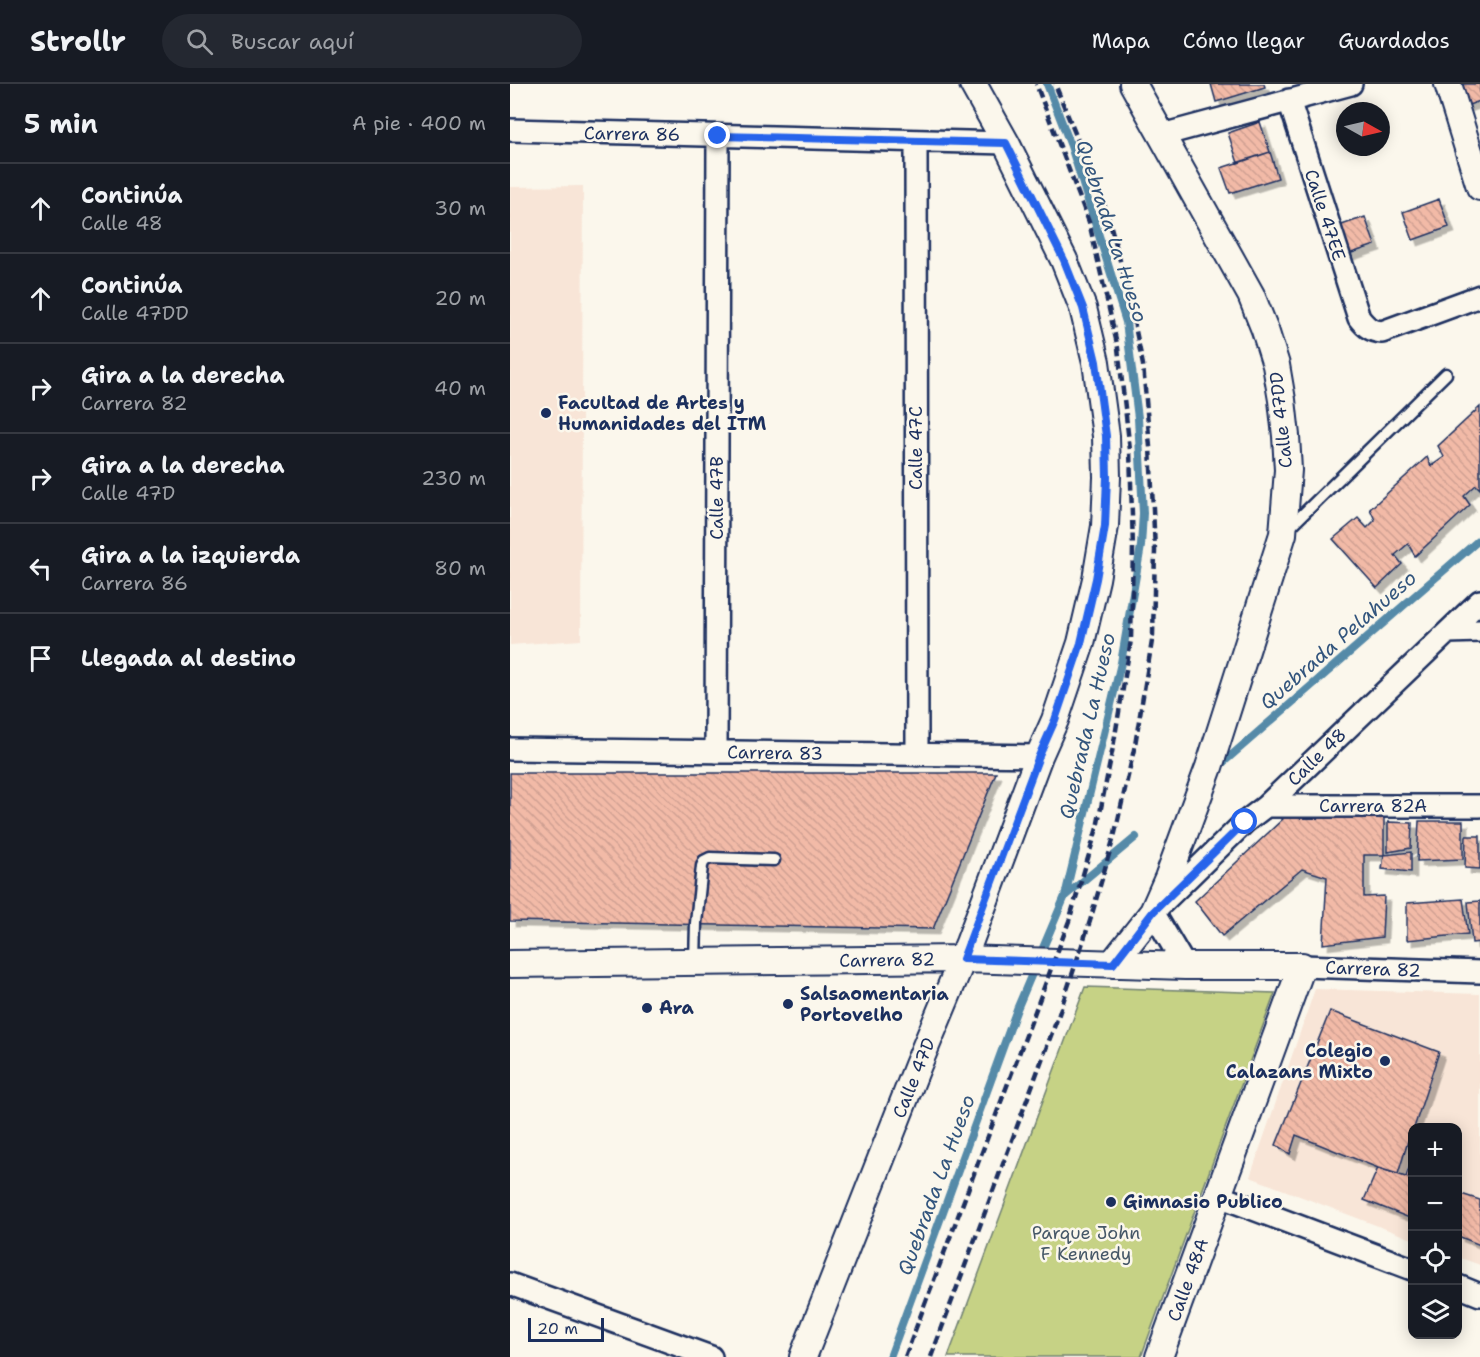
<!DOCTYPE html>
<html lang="es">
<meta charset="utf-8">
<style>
:root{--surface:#171b24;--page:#242831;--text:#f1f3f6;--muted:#9ea1a6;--line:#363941}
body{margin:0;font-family:"Shantell Sans",sans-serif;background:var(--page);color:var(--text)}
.controls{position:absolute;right:18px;bottom:18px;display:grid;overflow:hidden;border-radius:12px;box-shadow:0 3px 15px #0003}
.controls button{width:54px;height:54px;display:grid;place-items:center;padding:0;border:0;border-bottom:2px solid var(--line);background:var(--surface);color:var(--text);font:30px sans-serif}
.compass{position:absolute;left:826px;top:18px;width:54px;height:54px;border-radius:50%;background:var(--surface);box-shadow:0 3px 15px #0003;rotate:98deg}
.scale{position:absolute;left:18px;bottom:15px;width:76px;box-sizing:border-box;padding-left:6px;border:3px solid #1b2f5e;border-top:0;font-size:16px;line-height:21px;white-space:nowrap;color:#1b2f5e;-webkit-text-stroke:4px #fbf7ec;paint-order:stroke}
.stop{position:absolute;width:18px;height:18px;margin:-14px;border:4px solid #2563eb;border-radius:50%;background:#fff}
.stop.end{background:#2563eb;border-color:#fff;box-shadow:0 2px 6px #0008}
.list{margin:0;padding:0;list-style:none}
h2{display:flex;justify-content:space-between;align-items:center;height:78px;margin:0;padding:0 24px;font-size:26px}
h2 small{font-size:20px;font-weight:400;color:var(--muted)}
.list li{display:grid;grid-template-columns:39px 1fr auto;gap:18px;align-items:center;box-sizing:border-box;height:90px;padding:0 24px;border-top:2px solid var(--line)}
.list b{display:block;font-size:22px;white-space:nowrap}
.list p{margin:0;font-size:20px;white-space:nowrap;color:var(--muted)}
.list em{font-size:20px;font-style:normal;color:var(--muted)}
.icon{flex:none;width:33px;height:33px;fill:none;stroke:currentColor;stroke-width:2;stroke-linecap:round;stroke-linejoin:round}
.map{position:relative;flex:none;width:970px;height:1273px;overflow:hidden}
header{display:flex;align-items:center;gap:36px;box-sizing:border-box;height:84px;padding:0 30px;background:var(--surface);border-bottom:2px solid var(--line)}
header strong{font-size:28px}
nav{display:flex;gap:33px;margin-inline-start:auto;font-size:21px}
.search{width:420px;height:54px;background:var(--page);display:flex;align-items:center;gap:15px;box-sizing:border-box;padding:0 21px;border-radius:33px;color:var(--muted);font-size:22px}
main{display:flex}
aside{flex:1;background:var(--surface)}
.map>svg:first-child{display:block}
.built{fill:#f8e5d7}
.green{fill:#c6d285;stroke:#708072;stroke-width:1.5}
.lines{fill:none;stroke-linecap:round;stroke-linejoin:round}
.stream{stroke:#558aa8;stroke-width:8}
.building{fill:url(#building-back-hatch);stroke:#1b2f5e;stroke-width:1.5;filter:url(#shadow)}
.service-casing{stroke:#1b2f5e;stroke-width:15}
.minor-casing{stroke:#1b2f5e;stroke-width:26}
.tertiary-casing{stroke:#1b2f5e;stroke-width:30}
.service{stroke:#fbf7ec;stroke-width:10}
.minor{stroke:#fbf7ec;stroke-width:21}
.tertiary{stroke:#fbf7ec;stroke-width:26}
.rail{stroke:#1b2f5e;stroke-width:4.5;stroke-dasharray:9 4.5;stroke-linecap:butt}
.route{stroke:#2563eb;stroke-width:8}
.poi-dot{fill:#1b2f5e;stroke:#fbf7ec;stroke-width:2}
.labels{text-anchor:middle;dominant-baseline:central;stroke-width:5;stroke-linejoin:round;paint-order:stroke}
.street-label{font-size:18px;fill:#1b2f5e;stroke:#fbf7ec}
.poi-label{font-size:18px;font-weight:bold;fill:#1b2f5e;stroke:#fbf7ec;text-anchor:start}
.park-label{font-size:18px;fill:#465868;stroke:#fbf7ec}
.water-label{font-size:20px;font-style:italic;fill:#33557d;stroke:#fbf7ec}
</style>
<header>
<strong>Strollr</strong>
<div class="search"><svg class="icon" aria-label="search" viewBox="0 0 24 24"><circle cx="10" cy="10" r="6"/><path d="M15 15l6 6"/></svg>Buscar aquí</div>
<nav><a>Mapa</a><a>Cómo llegar</a><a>Guardados</a></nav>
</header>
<main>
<aside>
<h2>5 min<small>A pie · 400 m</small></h2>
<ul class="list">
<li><svg class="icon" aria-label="ahead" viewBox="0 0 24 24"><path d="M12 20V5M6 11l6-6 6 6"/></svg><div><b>Continúa</b><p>Calle 48</p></div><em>30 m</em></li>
<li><svg class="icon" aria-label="ahead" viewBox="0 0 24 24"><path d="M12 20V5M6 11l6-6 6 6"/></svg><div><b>Continúa</b><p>Calle 47DD</p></div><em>20 m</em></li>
<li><svg class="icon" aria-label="right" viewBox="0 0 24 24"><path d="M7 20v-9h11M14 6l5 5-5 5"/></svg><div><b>Gira a la derecha</b><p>Carrera 82</p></div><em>40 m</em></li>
<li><svg class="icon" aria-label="right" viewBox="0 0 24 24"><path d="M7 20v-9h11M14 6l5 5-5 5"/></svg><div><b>Gira a la derecha</b><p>Calle 47D</p></div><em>230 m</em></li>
<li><svg class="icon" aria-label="left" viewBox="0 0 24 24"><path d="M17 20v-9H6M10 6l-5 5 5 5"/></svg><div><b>Gira a la izquierda</b><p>Carrera 86</p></div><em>80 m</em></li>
<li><svg class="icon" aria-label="arrive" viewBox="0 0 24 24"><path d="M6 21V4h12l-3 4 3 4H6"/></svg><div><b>Llegada al destino</b></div></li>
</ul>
</aside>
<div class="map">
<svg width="970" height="1273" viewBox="0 0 970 1273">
<defs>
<pattern id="building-back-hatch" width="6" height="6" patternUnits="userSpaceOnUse" patternTransform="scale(1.5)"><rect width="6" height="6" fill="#f2baa7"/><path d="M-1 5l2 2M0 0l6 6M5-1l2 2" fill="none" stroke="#cfa092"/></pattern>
<filter id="shadow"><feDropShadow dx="5.5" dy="5.5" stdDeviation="0" flood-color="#0004"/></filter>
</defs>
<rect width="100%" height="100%" fill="#fbf7ec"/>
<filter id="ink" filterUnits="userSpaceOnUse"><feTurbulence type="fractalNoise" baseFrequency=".0167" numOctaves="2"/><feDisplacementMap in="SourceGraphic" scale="12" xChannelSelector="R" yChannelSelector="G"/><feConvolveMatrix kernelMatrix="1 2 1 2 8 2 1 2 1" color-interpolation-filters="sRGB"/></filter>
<g filter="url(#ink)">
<path class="built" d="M 73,102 L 71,556 L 0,561 L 0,103 Z
M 805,905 L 970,910 L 970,1181 L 948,1173 L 948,1044 L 902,1044 L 902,1155 L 740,1093 Z"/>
<path class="green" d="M 575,903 L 765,909 L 631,1273 L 438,1273 Z"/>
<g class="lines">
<path class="stream" d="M 708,683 L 970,455
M 555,812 L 626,753
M 380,1273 L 507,925 L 555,812 L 611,579 L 631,462 L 633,429 L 628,334 L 616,238 L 561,62 L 537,0"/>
</g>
<path class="building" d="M 701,0 L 754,0 L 755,3 L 706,18 Z
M 945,0 L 970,0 L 970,17 L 953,23 Z
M 750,38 L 760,68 L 728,79 L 718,49 Z
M 760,68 L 768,94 L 720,109 L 711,84 Z
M 929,115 L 939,143 L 903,156 L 893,128 Z
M 855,133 L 865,161 L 830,173 L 820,145 Z
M 970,323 L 970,405 L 966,401 L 954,412 L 960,421 L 905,472 L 898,460 L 885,471 L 892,480 L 867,504 L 823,455 L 848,434 L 857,444 L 865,436 L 860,425 L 917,373 L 921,382 L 934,373 L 928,362 Z
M 0,689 L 486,689 L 423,845 L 0,837 Z
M 0,689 L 486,689 L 423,845 L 0,837 Z
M 774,734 L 874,734 L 874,771 L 854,771 L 854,813 L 874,812 L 872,853 L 813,860 L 817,793 L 792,785 L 712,852 L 685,817 Z
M 909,737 L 953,737 L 953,775 L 907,777 Z
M 878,738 L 902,739 L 901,764 L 878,768 Z
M 956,752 L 970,752 L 970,785 L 955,784 Z
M 901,768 L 901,788 L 872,785 L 874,771 Z
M 953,815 L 958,850 L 897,856 L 897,819 Z
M 970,817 L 970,858 L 962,859 L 958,818 Z
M 820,927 L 929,968 L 904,1044 L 902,1044 L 888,1090 L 868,1084 L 786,1051 L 780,1070 L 766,1061 Z
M 902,1074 L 902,1095 L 896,1093 Z
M 868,1084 L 902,1095 L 902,1135 L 854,1116 Z
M 948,1109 L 970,1116 L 970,1161 L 948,1152 Z"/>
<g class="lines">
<defs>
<path id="service" d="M 778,445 L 936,290
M 185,878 L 186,839 L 192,782 L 194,777 L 200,774 L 264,776"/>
<path id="minor" d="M 779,16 L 849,234 C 856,243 861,247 872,248 L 970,212
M 0,46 L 496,59
M 652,51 L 841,0
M 406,57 L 407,671
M 938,548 L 970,547
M 0,665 L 529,672
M 206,668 L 208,52
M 756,722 L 970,722
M 675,882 L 643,828 L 735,738 L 756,722 L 970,517
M 792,882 L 970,888
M 709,1112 L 902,1185
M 0,1200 L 201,1273
M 948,1202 L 970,1211"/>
<path id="tertiary" d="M 938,0 L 970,103
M 0,880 L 453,875 L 675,882 L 792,882 C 744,1012 697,1143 649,1273
M 602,880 L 643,828 L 658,794 L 699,683 L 773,450 L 778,386 L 776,352 L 772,316 L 766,281 L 755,246 L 741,211 L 623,0
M 293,1273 L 408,981 L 459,859 L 529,672 L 545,636 L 571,559 L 586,495 L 595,442 L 597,393 L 596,352 L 586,278 L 573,224 L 554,176 L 496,59 L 463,0"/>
</defs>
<use href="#service" class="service-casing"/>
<use href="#minor" class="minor-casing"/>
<use href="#tertiary" class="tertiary-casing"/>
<use href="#service" class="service"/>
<use href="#minor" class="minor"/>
<use href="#tertiary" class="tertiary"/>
<path class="rail" d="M 395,1273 L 559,837 L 587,744 L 604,658 L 621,556 L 623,464 L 620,366 L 608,264 L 579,138 L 526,0
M 421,1273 L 549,930 L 580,837 L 605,749 L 625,661 L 643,551 L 645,466 L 640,363 L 633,281 L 616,199 L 597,128 L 545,0"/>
</g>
</g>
<g class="lines" filter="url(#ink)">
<path class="route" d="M 208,52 L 496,59 L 554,176 L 573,224 L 586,278 L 596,352 L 597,393 L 595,442 L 586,495 L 571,559 L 545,636 L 529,672 L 453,875 L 603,880 L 643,828 L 735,738"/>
</g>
<g class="poi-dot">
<circle cx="36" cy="329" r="6"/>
<circle cx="278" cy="920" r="6"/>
<circle cx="137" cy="924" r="6"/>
<circle cx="875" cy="977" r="6"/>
<circle cx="601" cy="1118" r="6"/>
</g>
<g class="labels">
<g class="street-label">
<text transform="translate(122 50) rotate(1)">Carrera 86</text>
<text transform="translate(815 131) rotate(72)">Calle 47EE</text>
<text transform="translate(771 336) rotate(-96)">Calle 47DD</text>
<text transform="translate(406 364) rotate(-90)">Calle 47C</text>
<text transform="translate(207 414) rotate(-90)">Calle 47B</text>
<text transform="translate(265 669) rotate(1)">Carrera 83</text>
<text transform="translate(807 673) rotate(-44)">Calle 48</text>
<text x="863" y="722">Carrera 82A</text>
<text transform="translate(377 876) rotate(-1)">Carrera 82</text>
<text transform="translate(863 885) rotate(2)">Carrera 82</text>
<text transform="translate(404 994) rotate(-68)">Calle 47D</text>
<text transform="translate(678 1196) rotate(-70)">Calle 48A</text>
</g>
<g class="poi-label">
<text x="48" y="319">Facultad de Artes y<tspan x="48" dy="21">Humanidades del ITM</tspan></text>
<text x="290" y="910">Salsaomentaria<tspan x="290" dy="21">Portovelho</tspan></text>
<text x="149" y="924">Ara</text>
<text x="863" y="967" text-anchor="end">Colegio<tspan x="863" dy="21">Calazans Mixto</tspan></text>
<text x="613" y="1118">Gimnasio Publico</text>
</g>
<g class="park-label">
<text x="576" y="1149">Parque John<tspan x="576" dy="21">F Kennedy</tspan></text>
</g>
<g class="water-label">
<text transform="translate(602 147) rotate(72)">Quebrada La Hueso</text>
<text transform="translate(828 556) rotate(-41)">Quebrada Pelahueso</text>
<text transform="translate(577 642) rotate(-77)">Quebrada La Hueso</text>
<text transform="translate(426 1101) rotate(-70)">Quebrada La Hueso</text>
</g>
</g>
</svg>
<div class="controls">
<button>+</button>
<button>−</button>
<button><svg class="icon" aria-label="locate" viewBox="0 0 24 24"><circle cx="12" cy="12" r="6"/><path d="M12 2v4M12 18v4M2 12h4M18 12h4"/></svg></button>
<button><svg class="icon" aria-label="layers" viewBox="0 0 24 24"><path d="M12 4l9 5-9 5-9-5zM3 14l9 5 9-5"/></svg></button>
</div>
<svg class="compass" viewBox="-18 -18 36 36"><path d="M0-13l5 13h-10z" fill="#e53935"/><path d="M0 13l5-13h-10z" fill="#9ea1a6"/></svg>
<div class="scale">20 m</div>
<div class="stop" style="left:735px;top:738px"></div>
<div class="stop end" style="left:208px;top:52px"></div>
</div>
</main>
